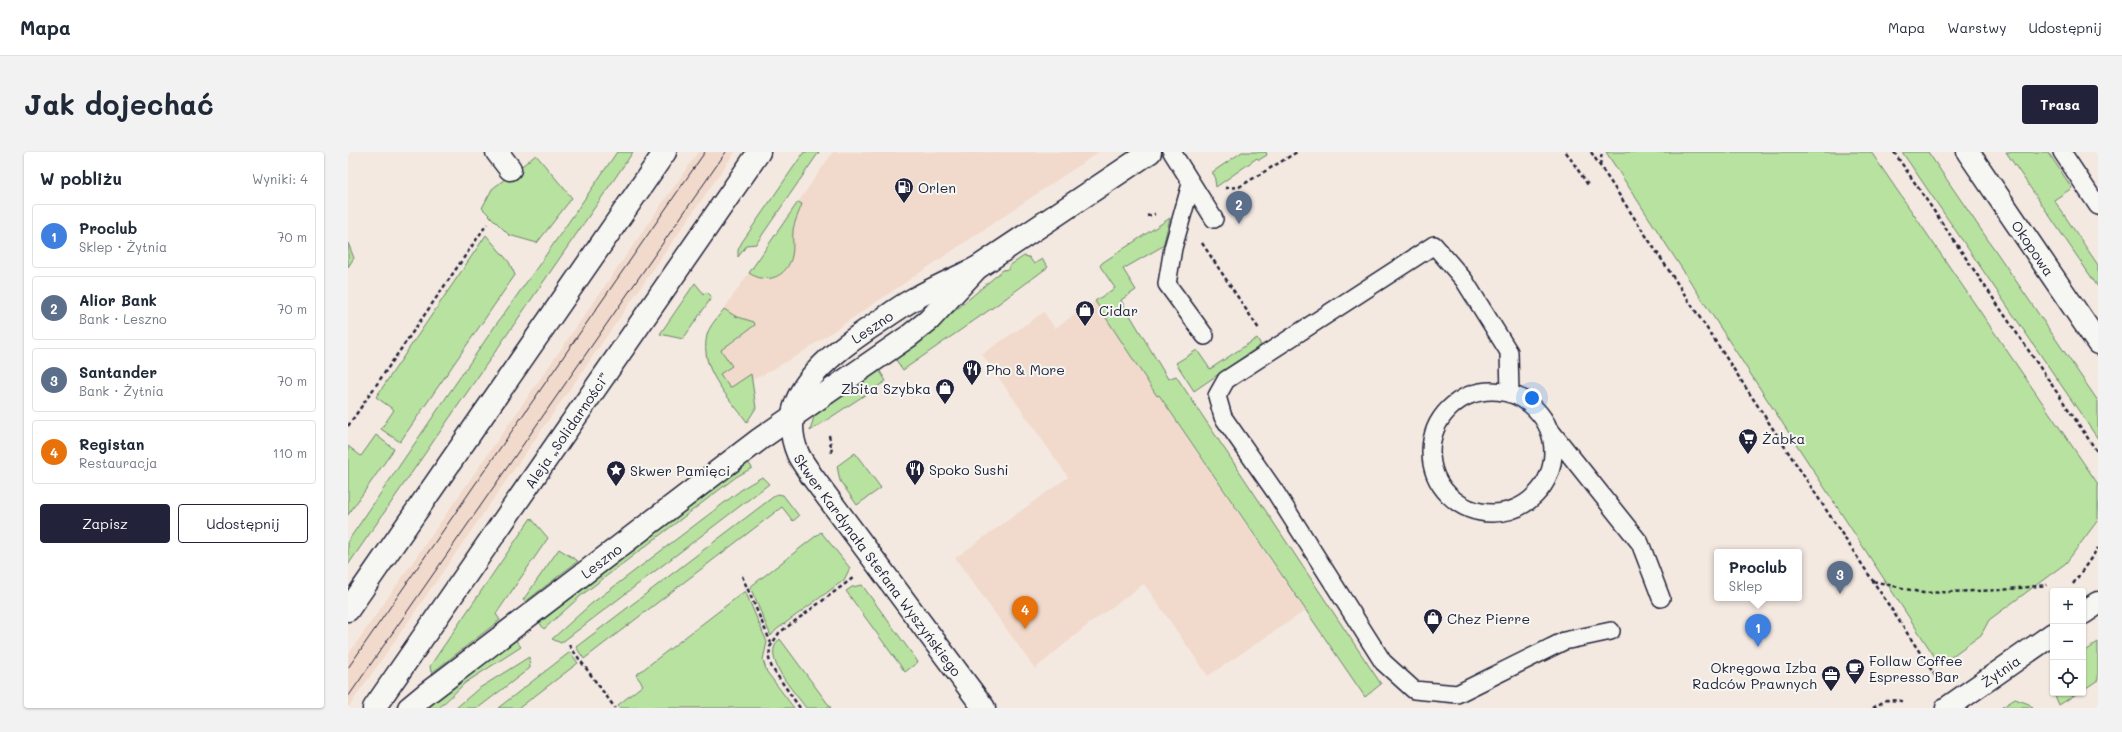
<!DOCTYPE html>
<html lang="pl">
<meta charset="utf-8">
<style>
:root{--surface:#fff;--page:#f2f2f3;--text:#1f2937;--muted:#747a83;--line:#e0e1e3;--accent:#22223b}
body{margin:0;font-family:Mali,sans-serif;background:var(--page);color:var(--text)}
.controls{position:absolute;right:12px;bottom:12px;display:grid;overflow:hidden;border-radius:4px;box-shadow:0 1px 3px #0004}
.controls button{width:36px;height:36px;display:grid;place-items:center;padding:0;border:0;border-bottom:1px solid var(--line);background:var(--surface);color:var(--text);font:20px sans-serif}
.you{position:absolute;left:1184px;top:246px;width:14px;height:14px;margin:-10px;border:3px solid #fff;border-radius:50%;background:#1a73e8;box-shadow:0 0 0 6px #1a73e833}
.badge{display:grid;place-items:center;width:26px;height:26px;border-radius:50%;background:var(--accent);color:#fff;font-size:13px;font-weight:700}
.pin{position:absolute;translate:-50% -33px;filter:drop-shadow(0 1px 2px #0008)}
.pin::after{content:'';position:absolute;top:21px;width:14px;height:12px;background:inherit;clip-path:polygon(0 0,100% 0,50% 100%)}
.popup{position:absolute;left:1366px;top:397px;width:88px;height:52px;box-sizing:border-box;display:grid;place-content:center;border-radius:4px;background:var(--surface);filter:drop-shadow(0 1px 3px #0005);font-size:13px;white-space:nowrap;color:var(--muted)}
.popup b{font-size:15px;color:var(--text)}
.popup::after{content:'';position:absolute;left:50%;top:100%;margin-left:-8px;border:8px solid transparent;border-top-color:var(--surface)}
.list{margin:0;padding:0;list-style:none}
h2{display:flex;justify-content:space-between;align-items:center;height:52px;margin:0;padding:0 16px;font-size:17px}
h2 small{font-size:13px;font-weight:400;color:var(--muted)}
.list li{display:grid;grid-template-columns:26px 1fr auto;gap:12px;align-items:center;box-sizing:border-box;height:64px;margin:0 8px 8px;padding:0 8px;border:1px solid var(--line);border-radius:4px}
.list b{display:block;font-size:15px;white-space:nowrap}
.list p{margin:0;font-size:13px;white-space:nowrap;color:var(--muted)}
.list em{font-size:13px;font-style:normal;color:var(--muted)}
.actions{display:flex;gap:8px;padding:12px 16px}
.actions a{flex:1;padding:9px 0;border:1px solid var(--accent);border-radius:4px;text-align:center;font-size:14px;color:var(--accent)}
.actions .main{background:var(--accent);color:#fff}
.icon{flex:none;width:22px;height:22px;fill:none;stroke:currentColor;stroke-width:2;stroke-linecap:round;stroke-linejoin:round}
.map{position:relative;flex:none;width:1750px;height:556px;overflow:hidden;border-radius:4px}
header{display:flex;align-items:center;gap:24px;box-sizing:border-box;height:56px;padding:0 20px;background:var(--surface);border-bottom:1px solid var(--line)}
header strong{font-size:19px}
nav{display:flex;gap:22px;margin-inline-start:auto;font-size:14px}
.intro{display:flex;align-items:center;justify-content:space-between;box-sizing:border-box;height:96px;padding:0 24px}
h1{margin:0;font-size:28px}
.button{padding:10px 18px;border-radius:4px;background:var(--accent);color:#fff;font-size:14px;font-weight:700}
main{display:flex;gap:24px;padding:0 24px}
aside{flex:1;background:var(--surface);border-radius:4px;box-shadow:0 1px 3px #0004}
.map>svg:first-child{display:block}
.built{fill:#f1dacc}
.green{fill:#b8e29f;stroke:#6d826d}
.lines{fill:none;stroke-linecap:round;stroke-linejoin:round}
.lane-casing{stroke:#22223b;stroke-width:20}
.street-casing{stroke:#22223b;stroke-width:25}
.secondary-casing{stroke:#22223b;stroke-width:25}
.path{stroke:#22223b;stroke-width:2.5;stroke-dasharray:4 3;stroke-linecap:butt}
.lane{stroke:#f6f6f2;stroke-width:17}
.street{stroke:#f6f6f2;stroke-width:22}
.secondary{stroke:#f6f6f2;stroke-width:22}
.tram{stroke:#22223b;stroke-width:1}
.labels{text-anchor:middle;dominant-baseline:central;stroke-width:4;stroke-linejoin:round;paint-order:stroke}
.poi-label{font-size:14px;fill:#22223b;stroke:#f6f6f2;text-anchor:start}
.street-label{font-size:14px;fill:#22223b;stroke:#f6f6f2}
</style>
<header>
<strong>Mapa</strong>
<nav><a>Mapa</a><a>Warstwy</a><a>Udostępnij</a></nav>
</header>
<div class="intro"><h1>Jak dojechać</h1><a class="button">Trasa</a></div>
<main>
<aside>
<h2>W pobliżu<small>Wyniki: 4</small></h2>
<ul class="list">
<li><span class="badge" style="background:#3f7fe0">1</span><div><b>Proclub</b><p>Sklep · Żytnia</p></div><em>70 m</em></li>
<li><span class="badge" style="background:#5c6f8a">2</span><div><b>Alior Bank</b><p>Bank · Leszno</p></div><em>70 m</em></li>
<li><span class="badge" style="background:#5c6f8a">3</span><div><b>Santander</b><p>Bank · Żytnia</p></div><em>70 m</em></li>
<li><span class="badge" style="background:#e8710a">4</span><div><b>Registan</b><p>Restauracja</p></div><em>110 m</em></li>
</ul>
<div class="actions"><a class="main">Zapisz</a><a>Udostępnij</a></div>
</aside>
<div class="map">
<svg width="1750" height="556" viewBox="0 0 1750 556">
<rect width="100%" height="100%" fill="#f4e9e1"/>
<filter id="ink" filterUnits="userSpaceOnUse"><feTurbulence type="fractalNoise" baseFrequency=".025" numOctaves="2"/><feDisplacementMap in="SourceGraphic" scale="8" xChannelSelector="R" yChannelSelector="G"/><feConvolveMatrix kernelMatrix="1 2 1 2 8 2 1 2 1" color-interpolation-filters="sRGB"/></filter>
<g filter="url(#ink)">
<path class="built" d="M 350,0 L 387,0 L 0,556 L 0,503 Z
M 485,0 L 751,0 L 450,203 L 415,223 L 377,240 L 361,217 L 357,206 L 359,181 Z
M 747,149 L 809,244 L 810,243 L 957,459 L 860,524 L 796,432 L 741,472 L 687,517 L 607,406 L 720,325 L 634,202 L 696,160 L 707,176 Z"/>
<path class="green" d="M 269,0 L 285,0 L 0,413 L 0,389 L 147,174 L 193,110 Z
M 456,0 L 471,0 L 408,92 L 399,93 L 390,105 L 390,98 L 394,90 Z
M 894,0 L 918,0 L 919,3 L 911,8 L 909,6 L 868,35 L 866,22 L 863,21 Z
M 1258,0 L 1523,0 L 1750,332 L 1750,368 L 1718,411 L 1641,468 L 1633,483 L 1592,513 Z
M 1554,0 L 1580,0 L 1750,249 L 1750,287 Z
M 1658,0 L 1700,0 L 1724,36 L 1706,48 L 1750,113 L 1750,135 Z
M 188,3 L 224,46 L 189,91 L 161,83 L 134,56 L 144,37 Z
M 450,50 L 454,52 C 451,61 446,70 445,79 C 444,87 446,96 444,104 C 439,125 419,133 401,121 Z
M 822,66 L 815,94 L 775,117 L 788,138 L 773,148 L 820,227 L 828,224 L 1033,532 L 1017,545 L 811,243 L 809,244 L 747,149 L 767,136 L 752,114 L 754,111 Z
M 138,83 L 161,110 L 167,123 L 52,290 L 33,277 L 46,258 L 28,245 Z
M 0,91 L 6,106 L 0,115 Z
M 676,104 L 681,105 L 686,112 L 694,107 L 700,115 L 650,152 L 555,218 L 546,205 L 589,174 L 648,124 L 655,118 L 661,117 L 661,114 Z
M 347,131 L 356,142 L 359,140 L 364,145 L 335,187 L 312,182 Z
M 376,157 L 387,164 L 406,170 L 407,173 L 373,198 L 384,214 L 372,222 L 382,236 L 403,222 L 408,256 L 399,270 C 380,244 351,217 359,183 C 361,174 371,164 376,157 Z
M 909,186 L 913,193 L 846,239 L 828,211 L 849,198 L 862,217 Z
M 530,216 L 538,229 L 462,279 L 467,261 Z
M 28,283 L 46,297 L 0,363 L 0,294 L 13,304 Z
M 507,301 L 533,336 L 509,353 L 492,329 L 489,314 Z
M 399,308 L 404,316 L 388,325 L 235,442 L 196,477 L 189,467 Z
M 414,325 L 421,332 L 213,491 L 204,487 L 243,452 L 397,335 Z
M 429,342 L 435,343 L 451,364 L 445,369 L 434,355 L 236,507 L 228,495 Z
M 183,366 L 200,386 L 148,462 L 152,468 L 85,520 L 83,520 L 82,514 Z
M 473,380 L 502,416 L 496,428 L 428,478 L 423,484 L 402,435 Z
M 211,397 L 230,409 L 177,450 L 175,448 Z
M 514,433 L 570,510 L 557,520 L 498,439 L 504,435 Z
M 397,439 L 419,490 L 415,508 L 419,520 L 446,556 L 272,556 L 270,553 L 295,533 L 288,523 Z
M 167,487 L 173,495 L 117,531 L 91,556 L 78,556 Z
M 432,487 L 483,556 L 458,556 C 447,540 411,504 432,487 Z
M 1750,490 L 1750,528 L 1735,538 L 1735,500 Z
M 222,500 L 230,511 L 171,556 L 150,556 Z
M 181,505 L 182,516 L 130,556 L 108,556 L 130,537 Z
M 1706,541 L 1730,541 L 1711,553 Z
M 1667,547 L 1681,552 L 1685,556 L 1653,556 Z"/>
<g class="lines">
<defs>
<path id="lane" d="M 824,0 L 866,67
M 1714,0 L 1750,54
M 843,32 L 825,96 L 819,132 L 857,184
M1083 300a61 61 0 1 1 122 0a61 61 0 1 1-122 0Z
M 1162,242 L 1161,200 L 1116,128 L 1086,93 L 878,228 L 869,244 L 875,265 L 928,341 L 1035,510 L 1066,538 L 1109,542 L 1216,489 L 1263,479
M 1202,278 L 1292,391 L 1313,446"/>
<g id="street">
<path d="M 149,0 L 162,17"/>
<path id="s1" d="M 629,116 C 608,126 586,136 566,147 C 551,155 537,166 523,175 C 482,203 425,244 450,302 C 453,309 459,316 463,323 L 636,556"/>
<path d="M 1735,461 L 1750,451"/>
<path id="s2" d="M 1599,556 L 1705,482"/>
</g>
<g id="secondary">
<path id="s3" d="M 1620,0 L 1750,191"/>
<path d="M 0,458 L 317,0"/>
<path id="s4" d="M 26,556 L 411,0"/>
<path id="s5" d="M 61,556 L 78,542 L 412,287 L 561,184 L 581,168 L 629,116 L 802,0"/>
</g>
</defs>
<use href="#lane" class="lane-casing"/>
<use href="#street" class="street-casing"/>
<use href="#secondary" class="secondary-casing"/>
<path class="path" d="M 1218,0 L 1240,33
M 1243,0 L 1588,525
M 1546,0 L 1750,301
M 1252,13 L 1254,0
M 877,36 L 891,35 L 949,0
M 799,64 L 807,62
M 854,91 L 911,177
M 0,274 L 139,72
M 481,283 L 484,301
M 394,424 L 423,491
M 1525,429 L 1575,441 L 1653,438 L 1699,433
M 1725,432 L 1750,396
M 221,493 L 267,556
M 452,556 L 424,516 L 421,507 L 422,495 L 431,481 L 505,426
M 1525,556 L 1538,548 L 1554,549"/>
<use href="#lane" class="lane"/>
<use href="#street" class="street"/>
<use href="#secondary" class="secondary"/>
<path class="tram" d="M 0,516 L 357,0
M 0,545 L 378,0"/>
</g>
</g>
<defs>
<symbol id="fuel-pin" viewBox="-11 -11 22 30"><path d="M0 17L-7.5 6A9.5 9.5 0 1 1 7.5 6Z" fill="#22223b" stroke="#f6f6f2"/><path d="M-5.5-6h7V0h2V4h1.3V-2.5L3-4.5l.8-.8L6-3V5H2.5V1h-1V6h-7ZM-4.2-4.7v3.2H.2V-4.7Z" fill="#fff"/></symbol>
<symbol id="shop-pin" viewBox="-11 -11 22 30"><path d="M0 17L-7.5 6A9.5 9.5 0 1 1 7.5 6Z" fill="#22223b" stroke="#f6f6f2"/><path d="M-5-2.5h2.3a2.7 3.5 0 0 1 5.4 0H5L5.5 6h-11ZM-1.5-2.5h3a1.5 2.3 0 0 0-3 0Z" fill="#fff"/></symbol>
<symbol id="restaurant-pin" viewBox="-11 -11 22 30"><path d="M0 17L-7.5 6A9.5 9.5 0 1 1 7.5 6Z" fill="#22223b" stroke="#f6f6f2"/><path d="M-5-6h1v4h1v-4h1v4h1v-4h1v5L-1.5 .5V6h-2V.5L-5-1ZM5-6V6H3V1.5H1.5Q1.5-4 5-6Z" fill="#fff"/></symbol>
<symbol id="supermarket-pin" viewBox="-11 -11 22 30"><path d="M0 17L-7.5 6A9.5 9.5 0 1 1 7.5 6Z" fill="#22223b" stroke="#f6f6f2"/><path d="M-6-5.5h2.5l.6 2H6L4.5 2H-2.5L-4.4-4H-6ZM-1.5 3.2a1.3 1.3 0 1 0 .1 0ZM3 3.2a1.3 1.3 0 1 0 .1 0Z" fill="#fff"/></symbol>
<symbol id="sight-pin" viewBox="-11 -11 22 30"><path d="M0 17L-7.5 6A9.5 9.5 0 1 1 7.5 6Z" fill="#22223b" stroke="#f6f6f2"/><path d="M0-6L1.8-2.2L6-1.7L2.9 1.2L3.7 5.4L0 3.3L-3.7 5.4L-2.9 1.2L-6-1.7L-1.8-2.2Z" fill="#fff"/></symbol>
<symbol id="cafe-pin" viewBox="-11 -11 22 30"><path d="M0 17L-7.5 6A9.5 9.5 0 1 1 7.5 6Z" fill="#22223b" stroke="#f6f6f2"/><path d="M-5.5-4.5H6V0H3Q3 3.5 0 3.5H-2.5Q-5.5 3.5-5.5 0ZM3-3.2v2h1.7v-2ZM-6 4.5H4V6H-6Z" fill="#fff"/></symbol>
<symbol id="office-pin" viewBox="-11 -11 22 30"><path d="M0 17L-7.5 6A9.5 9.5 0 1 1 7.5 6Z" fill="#22223b" stroke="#f6f6f2"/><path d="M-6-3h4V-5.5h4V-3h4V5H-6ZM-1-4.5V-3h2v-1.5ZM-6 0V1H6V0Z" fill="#fff"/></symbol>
</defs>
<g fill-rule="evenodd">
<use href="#fuel-pin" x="545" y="24" width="22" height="30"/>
<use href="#shop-pin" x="726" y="147" width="22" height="30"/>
<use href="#restaurant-pin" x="613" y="206" width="22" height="30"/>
<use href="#shop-pin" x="586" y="225" width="22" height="30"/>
<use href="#supermarket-pin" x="1389" y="275" width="22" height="30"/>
<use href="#restaurant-pin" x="556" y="306" width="22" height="30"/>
<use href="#sight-pin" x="257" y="307" width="22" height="30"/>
<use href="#shop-pin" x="1074" y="455" width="22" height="30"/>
<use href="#cafe-pin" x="1496" y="505" width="22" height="30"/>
<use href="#office-pin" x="1472" y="512" width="22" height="30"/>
</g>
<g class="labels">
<g class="poi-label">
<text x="570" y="35">Orlen</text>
<text x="751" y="158">Cidar</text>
<text x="638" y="217">Pho &amp; More</text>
<text x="583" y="236" text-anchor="end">Zbita Szybka</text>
<text x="1414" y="286">Żabka</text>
<text x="581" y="317">Spoko Sushi</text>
<text x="282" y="318">Skwer Pamięci</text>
<text x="1099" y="466">Chez Pierre</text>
<text x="1521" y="508">Follaw Coffee<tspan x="1521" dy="16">Espresso Bar</tspan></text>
<text x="1469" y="515" text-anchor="end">Okręgowa Izba<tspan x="1469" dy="16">Radców Prawnych</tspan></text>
</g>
<g class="street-label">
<text stroke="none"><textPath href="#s3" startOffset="116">Okopowa</textPath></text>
<text transform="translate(524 175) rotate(-34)">Leszno</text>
<text stroke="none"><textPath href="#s4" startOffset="338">Aleja „Solidarności”</textPath></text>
<text stroke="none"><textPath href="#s5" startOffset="242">Leszno</textPath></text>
<text stroke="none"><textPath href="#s1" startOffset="419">Skwer Kardynała Stefana Wyszyńskiego</textPath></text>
<text stroke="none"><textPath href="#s2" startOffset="65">Żytnia</textPath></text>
</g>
</g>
</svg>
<div class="controls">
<button>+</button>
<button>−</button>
<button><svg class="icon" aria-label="locate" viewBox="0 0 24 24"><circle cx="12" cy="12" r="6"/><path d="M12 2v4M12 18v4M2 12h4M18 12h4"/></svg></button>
</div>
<div class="you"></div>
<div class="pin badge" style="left:1410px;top:495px;background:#3f7fe0">1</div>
<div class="popup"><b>Proclub</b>Sklep</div>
<div class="pin badge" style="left:891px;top:72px;background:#5c6f8a">2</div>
<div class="pin badge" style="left:1492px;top:442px;background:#5c6f8a">3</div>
<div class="pin badge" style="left:677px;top:477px;background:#e8710a">4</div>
</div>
</main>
